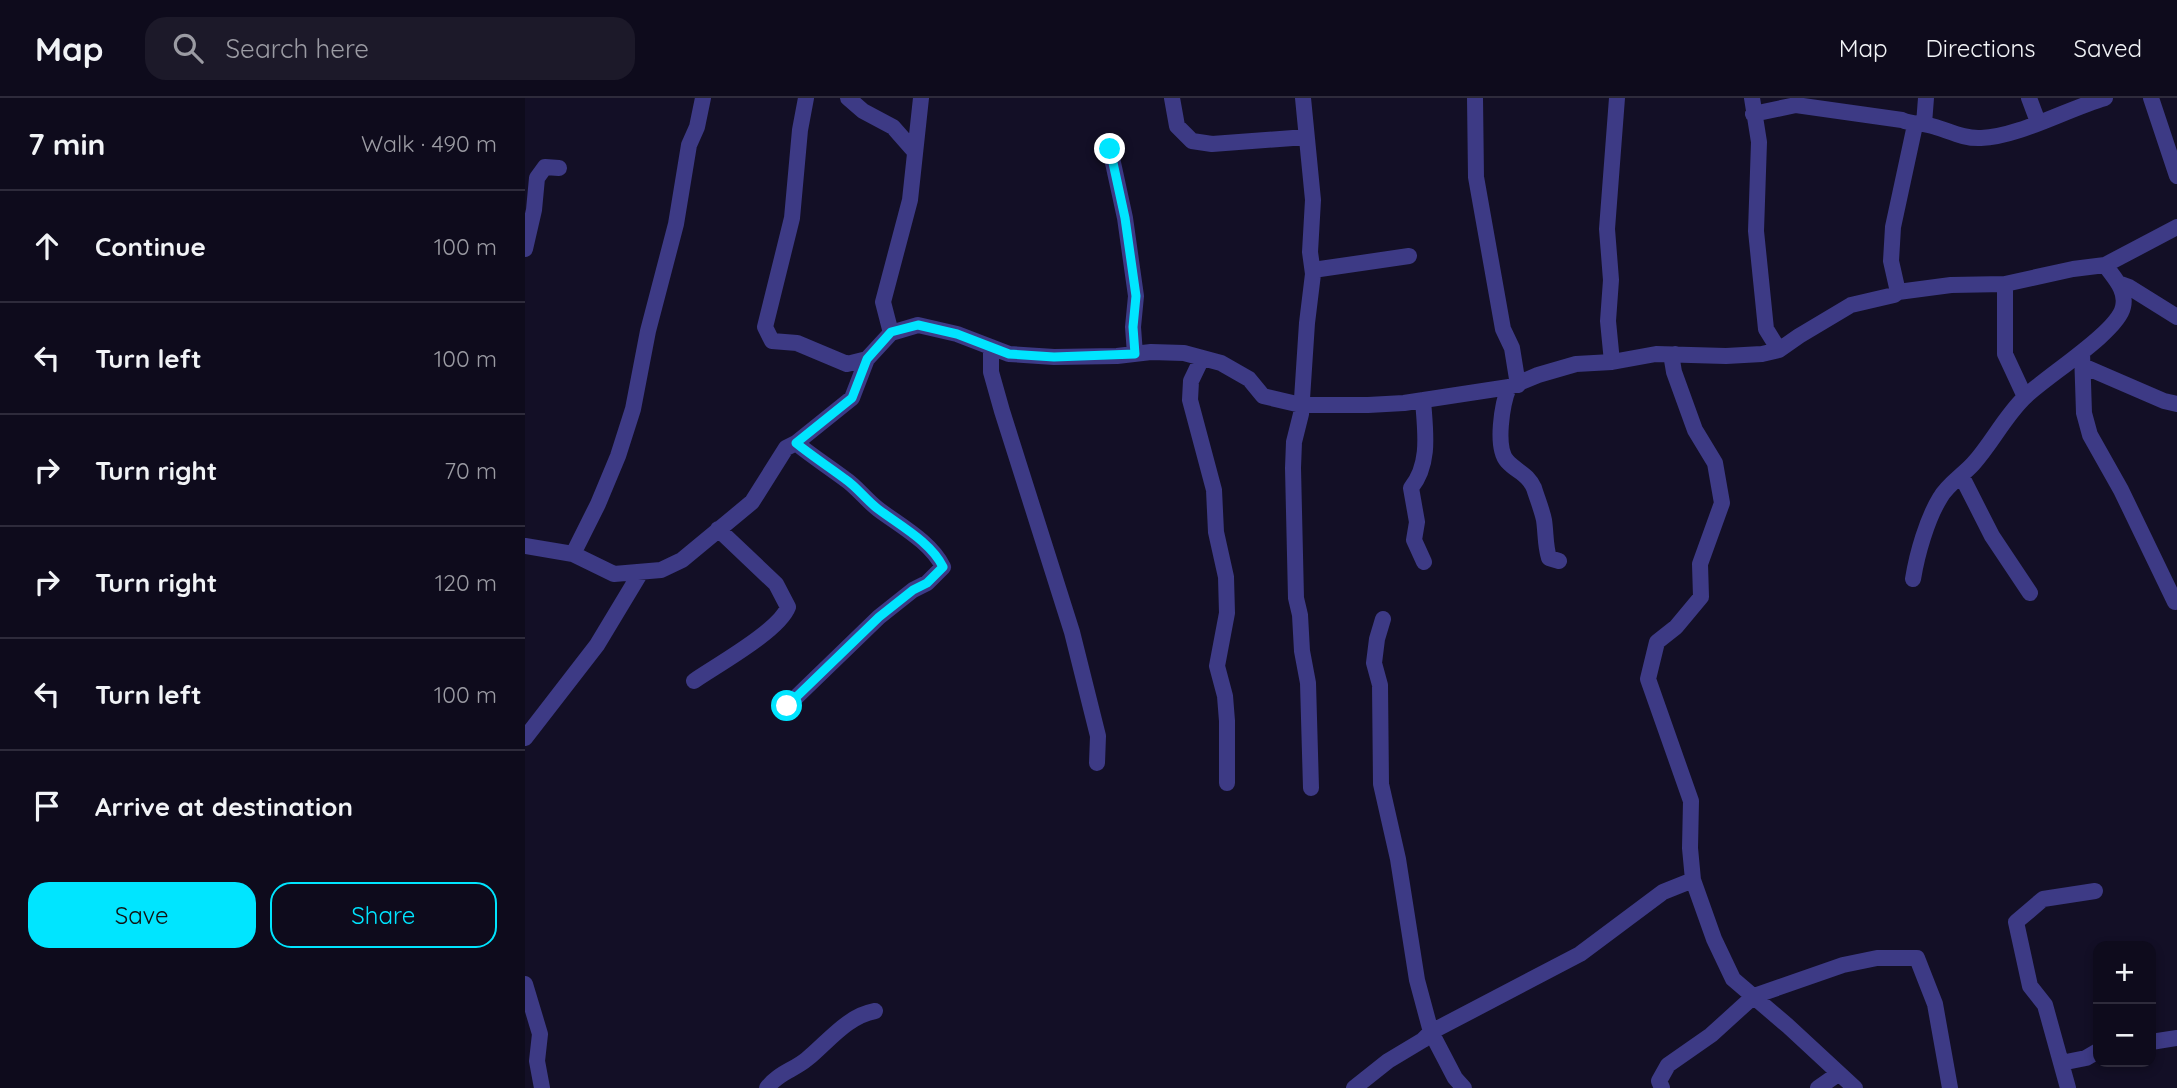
<!DOCTYPE html>
<meta charset="utf-8">
<style>
:root{--surface:#0e0b1c;--page:#1c1929;--text:#f1f3f6;--muted:#9b9ba3;--line:#2e2b3b;--accent:#00e5ff}
body{margin:0;font-family:Quicksand,sans-serif;background:var(--page);color:var(--text)}
.controls{position:absolute;right:21px;bottom:21px;display:grid;overflow:hidden;border-radius:14px;box-shadow:0 4px 10px #0003}
.controls button{width:63px;height:63px;display:grid;place-items:center;padding:0;border:0;border-bottom:2px solid var(--line);background:var(--surface);color:var(--text);font:35px sans-serif}
.stop{position:absolute;width:21px;height:21px;margin:-16px;border:5px solid #00e5ff;border-radius:50%;background:#fff}
.stop.end{background:#00e5ff;border-color:#fff;box-shadow:0 2px 7px #0008}
.list{margin:0;padding:0;list-style:none}
h2{display:flex;justify-content:space-between;align-items:center;height:91px;margin:0;padding:0 28px;font-size:30px}
h2 small{font-size:23px;font-weight:400;color:var(--muted)}
.list li{display:grid;grid-template-columns:46px 1fr auto;gap:21px;align-items:center;box-sizing:border-box;height:112px;padding:0 28px;border-top:2px solid var(--line)}
.list b{display:block;font-size:26px;white-space:nowrap}
.list em{font-size:23px;font-style:normal;color:var(--muted)}
.actions{display:flex;gap:14px;padding:21px 28px}
.actions a{flex:1;padding:16px 0;border:2px solid var(--accent);border-radius:21px;text-align:center;font-size:24px;color:var(--accent)}
.actions .main{background:var(--accent);color:#111}
.icon{flex:none;width:38px;height:38px;fill:none;stroke:currentColor;stroke-width:2;stroke-linecap:round;stroke-linejoin:round}
.map{position:relative;flex:none;width:1652px;height:990px;overflow:hidden}
header{display:flex;align-items:center;gap:42px;box-sizing:border-box;height:98px;padding:0 35px;background:var(--surface);border-bottom:2px solid var(--line)}
header strong{font-size:33px}
nav{display:flex;gap:38px;margin-inline-start:auto;font-size:24px}
.search{width:490px;height:63px;background:var(--page);display:flex;align-items:center;gap:18px;box-sizing:border-box;padding:0 24px;border-radius:21px;color:var(--muted);font-size:26px}
main{display:flex}
aside{flex:1;background:var(--surface)}
.map>svg:first-child{display:block}
.lines{fill:none;stroke-linecap:round;stroke-linejoin:round}
.minor{stroke:#3d3a85;stroke-width:16}
.route{stroke:#00e5ff;stroke-width:9}
</style>
<header>
<strong>Map</strong>
<div class="search"><svg class="icon" aria-label="search" viewBox="0 0 24 24"><circle cx="10" cy="10" r="6"/><path d="M15 15l6 6"/></svg>Search here</div>
<nav><a>Map</a><a>Directions</a><a>Saved</a></nav>
</header>
<main>
<aside>
<h2>7 min<small>Walk · 490 m</small></h2>
<ul class="list">
<li><svg class="icon" aria-label="ahead" viewBox="0 0 24 24"><path d="M12 20V5M6 11l6-6 6 6"/></svg><div><b>Continue</b></div><em>100 m</em></li>
<li><svg class="icon" aria-label="left" viewBox="0 0 24 24"><path d="M17 20v-9H6M10 6l-5 5 5 5"/></svg><div><b>Turn left</b></div><em>100 m</em></li>
<li><svg class="icon" aria-label="right" viewBox="0 0 24 24"><path d="M7 20v-9h11M14 6l5 5-5 5"/></svg><div><b>Turn right</b></div><em>70 m</em></li>
<li><svg class="icon" aria-label="right" viewBox="0 0 24 24"><path d="M7 20v-9h11M14 6l5 5-5 5"/></svg><div><b>Turn right</b></div><em>120 m</em></li>
<li><svg class="icon" aria-label="left" viewBox="0 0 24 24"><path d="M17 20v-9H6M10 6l-5 5 5 5"/></svg><div><b>Turn left</b></div><em>100 m</em></li>
<li><svg class="icon" aria-label="arrive" viewBox="0 0 24 24"><path d="M6 21V4h12l-3 4 3 4H6"/></svg><div><b>Arrive at destination</b></div></li>
</ul>
<div class="actions"><a class="main">Save</a><a>Share</a></div>
</aside>
<div class="map">
<svg width="1652" height="990" viewBox="0 0 1652 990">
<rect width="100%" height="100%" fill="#130f26"/>
<g class="lines">
<path class="minor" d="M 281,0 L 275,32 L 267,120 L 240,229 L 247,243 L 272,245 L 322,266 L 342,261
M 323,0 L 338,13 L 368,29 L 390,54
M 647,0 L 652,28 L 667,43 L 687,46 L 781,39
M 778,0 L 788,102 L 785,154 L 788,176 L 782,225 L 776,316 L 769,344 L 768,370 L 771,500 L 775,517 L 777,553 L 783,585 L 786,690
M 950,0 L 951,79 L 978,231 L 987,250 L 993,287
M 1227,0 L 1234,44 L 1231,133 L 1241,231 L 1254,252
M 1504,0 L 1513,24
M 1626,0 L 1652,78
M 1228,16 L 1271,7 L 1377,22 C 1386,26 1394,25 1403,27 C 1421,31 1437,41 1456,40 C 1493,39 1542,11 1580,0
M 1399,26 L 1401,0
M 585,51 L 600,120 L 611,198 L 608,229 L 610,256
M 0,151 L 9,112 L 12,80 L 20,69 L 34,70
M 788,172 L 884,158
M 1593,185 L 1604,189 L 1652,219
M 1480,186 L 1480,256 L 1500,299
M 1373,194 L 1366,163 L 1368,129 L 1390,27
M 366,235 L 358,204 L 385,102 L 396,0
M 466,249 L 466,274 L 477,313 L 547,534 L 573,638 L 572,665
M 1557,254 L 1559,315 L 1565,337 L 1596,392 L 1650,504
M 1150,256 L 1147,262 L 1149,274 L 1170,332 L 1190,365 L 1197,405 L 1175,466 L 1176,499 L 1151,529 L 1132,544 L 1123,581 L 1166,703 L 1165,750 L 1168,782 L 1189,841 L 1208,881 L 1263,928 L 1330,990
M 677,260 L 666,283 L 665,302 L 689,392 L 691,434 L 701,479 L 702,515 L 692,568 L 700,598 L 702,623 L 702,685
M 1087,264 L 1083,223 L 1086,182 L 1082,131 L 1092,0
M 1558,268 L 1639,303 L 1652,306
M 984,289 C 977,306 970,349 982,363 C 992,374 1003,376 1009,390 C 1012,400 1017,412 1019,422 C 1021,435 1020,447 1024,460 L 1034,463
M 898,302 C 900,332 906,365 886,390 L 892,424 L 889,442 L 899,464
M 271,345 L 327,300 L 342,261 L 366,235 L 393,227 L 432,236 L 484,256 L 529,259 L 592,258 L 626,254 L 659,255 L 696,265 L 724,281 L 738,298 L 776,307 L 843,307 L 879,305 L 984,289 L 1013,277 L 1051,266 L 1087,264 L 1131,256 L 1201,258 L 1237,256 L 1254,252 L 1274,238 L 1326,207 L 1369,197 L 1373,194 L 1426,187 L 1480,186 L 1548,171 L 1580,167 L 1652,129
M 1437,379 L 1467,438 L 1505,495
M 0,448 L 48,456 L 89,476 L 136,472 L 157,462 L 227,404 L 261,350 L 271,345 C 287,358 304,369 320,381 C 332,389 341,402 353,411 C 374,427 406,444 418,469 L 402,485 L 388,492 L 354,519 L 262,608
M 48,456 L 73,406 L 93,358 L 108,311 L 123,233 L 151,126 L 164,47 L 172,29 L 178,0
M 1388,481 C 1392,456 1402,421 1415,400 C 1422,387 1438,377 1448,366 C 1467,345 1480,318 1500,299 C 1520,279 1593,234 1598,209 C 1602,192 1589,180 1580,167
M 169,583 C 192,567 254,533 263,509 L 251,486 L 193,431
M 0,640 L 72,547 L 116,474
M 0,886 L 15,936 L 12,963 L 17,990
M 1626,944 L 1652,940
M 1536,965 L 1561,960 L 1573,953
M 242,990 C 253,975 269,972 282,961 C 303,944 322,918 350,913
M 829,990 L 863,963 L 898,942 L 906,934 L 892,882 L 873,761 L 856,686 L 855,587 L 849,565 L 852,541 L 858,521
M 939,990 L 930,980 L 906,934 L 1055,856 L 1138,794 L 1168,782
M 1137,990 L 1134,983 L 1143,967 L 1186,937 L 1229,898 L 1318,867 L 1352,860 L 1392,860 L 1410,906 L 1425,990
M 1293,990 L 1313,976
M 1543,990 L 1520,907 L 1505,888 L 1491,824 L 1518,801 L 1570,793"/>
</g>
<g class="lines">
<path class="route" d="M 262,608 L 354,519 L 388,492 L 402,485 L 418,469 C 406,444 374,427 353,411 C 341,402 332,389 320,381 C 304,369 287,358 271,345 L 327,300 L 342,261 L 366,234 L 393,227 L 432,236 L 484,256 L 529,259 L 610,256 L 608,229 L 611,198 L 600,120 L 585,51"/>
</g>
</svg>
<div class="controls">
<button>+</button>
<button>−</button>
</div>
<div class="stop" style="left:262px;top:608px"></div>
<div class="stop end" style="left:585px;top:51px"></div>
</div>
</main>
